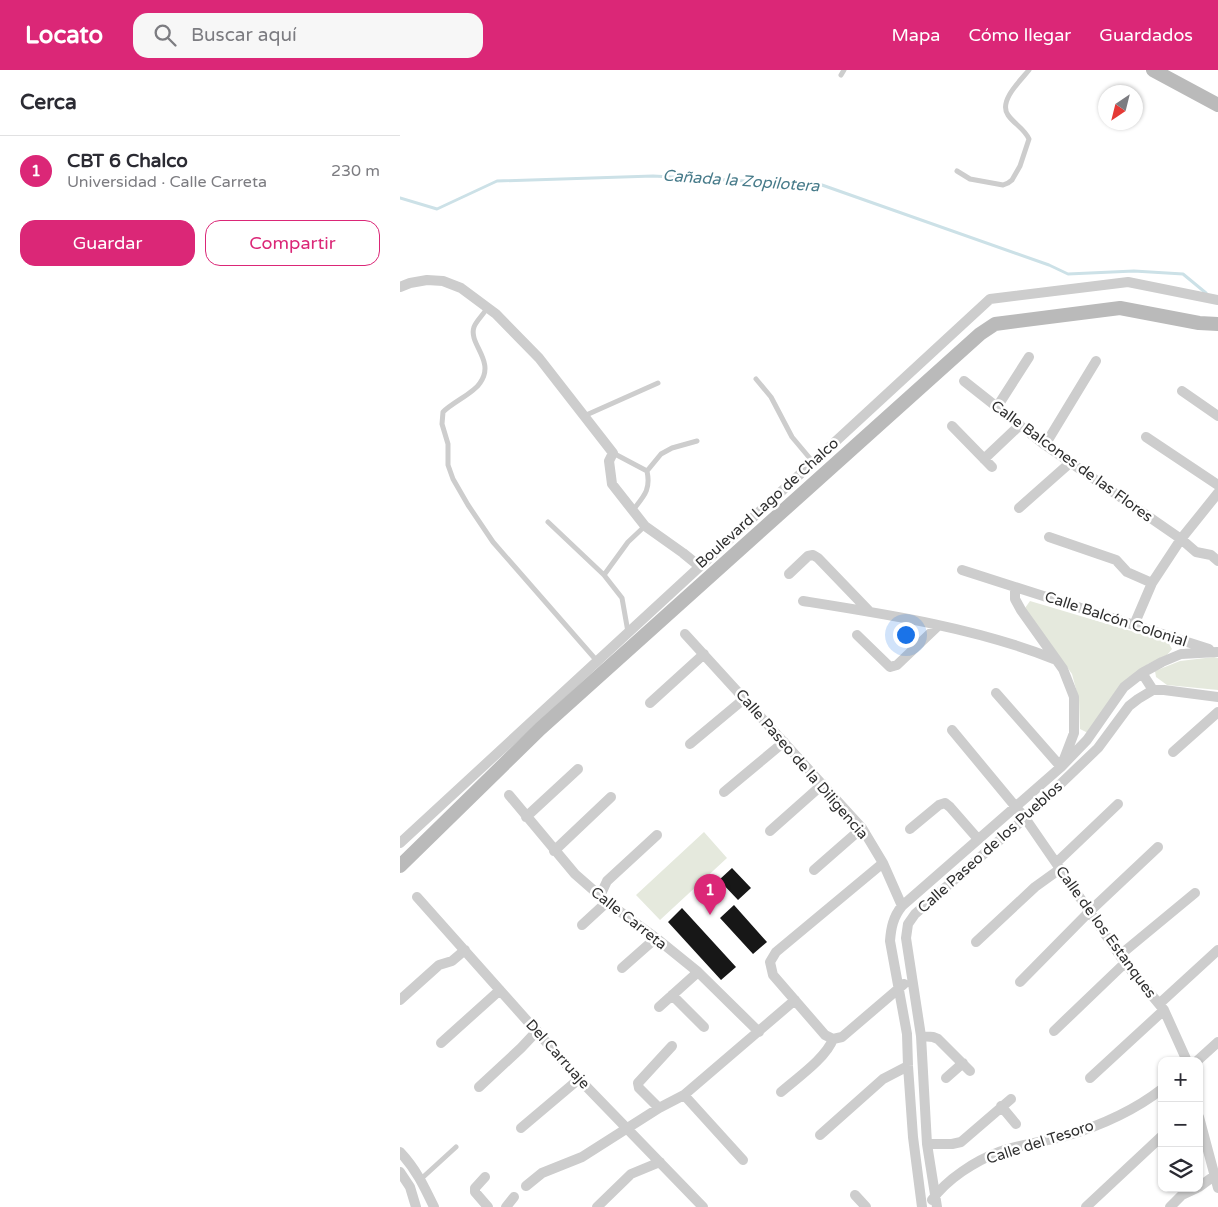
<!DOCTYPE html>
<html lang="es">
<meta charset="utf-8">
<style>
:root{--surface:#fff;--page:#f7f7f7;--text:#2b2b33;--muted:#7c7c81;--line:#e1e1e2;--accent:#db2777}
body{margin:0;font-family:"Varela Round",sans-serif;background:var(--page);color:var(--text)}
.controls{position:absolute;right:15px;bottom:15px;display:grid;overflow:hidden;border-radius:10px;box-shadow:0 1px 4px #0004}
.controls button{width:45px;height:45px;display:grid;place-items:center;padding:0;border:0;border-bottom:1px solid var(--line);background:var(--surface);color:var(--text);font:25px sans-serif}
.compass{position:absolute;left:698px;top:15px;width:45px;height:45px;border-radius:50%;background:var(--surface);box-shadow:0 1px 4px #0004;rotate:215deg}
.you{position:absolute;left:505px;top:564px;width:18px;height:18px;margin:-12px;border:4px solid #fff;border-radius:50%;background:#1a73e8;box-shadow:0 0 0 8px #1a73e833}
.badge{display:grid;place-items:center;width:32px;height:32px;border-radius:50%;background:var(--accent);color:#fff;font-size:16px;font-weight:700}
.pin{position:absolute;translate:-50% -41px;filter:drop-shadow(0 1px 2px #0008)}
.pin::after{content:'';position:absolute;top:26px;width:18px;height:15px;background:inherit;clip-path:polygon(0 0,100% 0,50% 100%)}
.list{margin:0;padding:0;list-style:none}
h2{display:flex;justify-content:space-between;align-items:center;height:65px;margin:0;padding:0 20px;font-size:21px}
h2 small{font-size:16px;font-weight:400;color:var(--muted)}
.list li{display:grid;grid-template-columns:32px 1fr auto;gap:15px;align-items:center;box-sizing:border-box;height:70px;padding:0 20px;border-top:1px solid var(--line)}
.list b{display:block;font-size:19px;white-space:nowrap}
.list p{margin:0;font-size:16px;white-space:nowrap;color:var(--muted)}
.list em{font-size:16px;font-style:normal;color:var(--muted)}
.actions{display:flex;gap:10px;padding:15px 20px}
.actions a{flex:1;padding:11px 0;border:1px solid var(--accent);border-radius:15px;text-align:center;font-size:18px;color:var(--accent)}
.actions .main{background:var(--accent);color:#fff}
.icon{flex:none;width:28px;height:28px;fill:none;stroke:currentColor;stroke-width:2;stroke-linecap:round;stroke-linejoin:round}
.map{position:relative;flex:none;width:818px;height:1137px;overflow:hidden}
header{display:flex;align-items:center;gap:30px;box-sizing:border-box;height:70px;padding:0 25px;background:var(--accent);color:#fff}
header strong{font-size:24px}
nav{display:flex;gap:28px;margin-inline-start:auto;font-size:18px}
.search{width:350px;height:45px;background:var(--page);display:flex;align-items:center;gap:12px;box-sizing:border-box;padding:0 18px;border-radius:15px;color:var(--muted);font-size:19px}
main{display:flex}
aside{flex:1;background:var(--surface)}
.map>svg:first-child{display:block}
.green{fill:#e5e9dd}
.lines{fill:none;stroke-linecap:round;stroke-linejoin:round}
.stream{stroke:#cce1e7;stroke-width:3}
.building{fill:#171717}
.service{stroke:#cdcdcd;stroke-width:5}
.minor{stroke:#cdcdcd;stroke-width:10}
.secondary{stroke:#bababa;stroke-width:14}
.labels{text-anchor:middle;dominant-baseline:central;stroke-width:5;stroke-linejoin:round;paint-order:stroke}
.street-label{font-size:15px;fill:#303030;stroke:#fff}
.water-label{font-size:16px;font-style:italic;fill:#477b8a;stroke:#fff}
</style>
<header>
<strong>Locato</strong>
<div class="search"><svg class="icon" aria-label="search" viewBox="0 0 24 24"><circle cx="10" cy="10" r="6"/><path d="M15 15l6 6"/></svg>Buscar aquí</div>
<nav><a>Mapa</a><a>Cómo llegar</a><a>Guardados</a></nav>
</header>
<main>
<aside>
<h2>Cerca<small></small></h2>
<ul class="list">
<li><span class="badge">1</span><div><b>CBT 6 Chalco</b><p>Universidad · Calle Carreta</p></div><em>230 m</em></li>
</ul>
<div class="actions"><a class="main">Guardar</a><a>Compartir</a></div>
</aside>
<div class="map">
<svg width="818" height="1137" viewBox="0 0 818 1137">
<rect width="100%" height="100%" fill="#fff"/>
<path class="green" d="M 630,531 L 768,572 L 772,579 L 767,585 L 748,594 L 729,608 L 688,663 L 680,659 L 679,630 L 672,604 L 625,538 Z
M 814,587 L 818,588 L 818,620 L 767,615 L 756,607 L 755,601 L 780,591 Z
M 304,762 L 327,788 L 260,850 L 236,825 Z"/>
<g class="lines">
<path class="stream" d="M 0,128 L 37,139 L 97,111 L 253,106 L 422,115 L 649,195 L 668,204 L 734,201 L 783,204 L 806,223"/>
</g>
<path class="building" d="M 332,798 L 351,818 L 338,830 L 319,810 Z
M 334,835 L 367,872 L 353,884 L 320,848 Z
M 282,838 L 336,897 L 321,910 L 268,852 Z"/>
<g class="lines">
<path class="service" d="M 441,5 L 444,0
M 557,101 L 570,109 L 603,115 L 608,113 L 612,110 L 620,96 L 629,69 C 624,58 614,54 608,45 C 598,31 621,10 629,0
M 87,238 C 84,244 76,251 74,257 C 68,274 96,291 80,313 C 74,323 53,332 43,342 L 42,354 L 48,374 L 48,395 L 53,409 L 68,435 L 93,472 L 197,591
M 356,309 L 371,327 L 392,367 L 413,392
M 184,346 L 258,313
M 213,383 L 247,401
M 233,440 C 244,426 251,420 247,401 L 261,384 L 272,378 L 297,371
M 148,452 L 204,505 L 222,528 L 228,562
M 204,505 L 228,472 L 245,456
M 21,1109 L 56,1077"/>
<path class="minor" d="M 0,217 L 10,213 L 27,210 L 43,211 L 61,218 L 96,244 L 139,288 L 213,383 L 209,391 L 212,414 L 245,456 L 283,483 L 299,496
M 564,311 L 645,375 L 781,469 L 796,482 L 811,485 L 818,491
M 782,321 L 818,346
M 597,337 L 629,287
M 552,356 L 592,397
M 746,367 L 818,415
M 645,375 L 696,291
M 584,389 L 620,355
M 619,438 L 671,392
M 649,467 L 716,490 L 727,502 L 752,513
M 562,500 L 809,579
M 389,504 L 408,486 L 413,485 L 418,488 L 469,541
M 403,531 C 485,544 577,558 654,589
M 734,555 L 752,513 L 781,469 L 818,423
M 285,564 L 462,758 L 483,793 L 502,836
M 457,565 L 490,597 L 497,595 L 538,556
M 742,603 L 753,620
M 596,623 L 661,697 L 674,663 L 674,627 L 663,599 L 621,540 L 615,529 L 615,517
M 250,633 L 304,584
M 552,660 L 625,748 L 725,893 L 764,940 L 787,991
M 290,674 L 344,629
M 773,682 L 818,642
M 324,722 L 384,672
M 109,725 L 175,804 L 207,832 L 256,868 L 298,902 L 359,962
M 126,747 L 178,699
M 510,759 L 539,735 L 545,733 L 550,737 L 578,769
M 370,761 L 423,714
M 0,773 L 590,229 L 728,212 L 818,230
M 154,781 L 211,727
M 483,793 L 376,882 L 370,892 L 373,905 L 425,965 L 433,969 L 442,967 L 504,914
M 656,793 L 718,734
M 414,800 L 462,758
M 200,826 L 207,811 L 257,765
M 17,827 L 179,1009 L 303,1137
M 182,855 L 207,832
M 576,872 L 635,817 L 660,799
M 720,885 L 795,823
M 222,898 L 256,868
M 620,912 L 690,841 L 758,777
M 272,925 L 304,957
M 0,930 L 39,895 L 52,891 L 65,880
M 759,934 L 818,880
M 259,937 L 298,902
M 654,961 L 725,893
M 521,966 L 533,967 L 538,969 L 570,1001
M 41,973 L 100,920
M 797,991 L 818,972
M 546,1008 L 563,993
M 690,1008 L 764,940
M 79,1017 L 121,978 L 137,961
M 381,1022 C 397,1008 426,988 433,969
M 284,1025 L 343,1090
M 601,1036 L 616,1054
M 259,1038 L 239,1018 L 238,1013 L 272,976
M 799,1047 L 818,1118
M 121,1058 L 179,1009
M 420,1065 L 483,1009 L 508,996
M 527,1074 L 552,1074 L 561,1072 L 611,1029
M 0,1082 C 16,1099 24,1116 34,1137
M 0,1102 L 10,1117 L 16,1137
M 85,1107 L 75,1118 L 75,1122 L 88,1137
M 126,1116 L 142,1103 L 182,1087 L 259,1038 L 284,1025 L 395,930
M 799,1117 L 814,1106
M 455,1125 L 466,1137
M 532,1130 C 547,1109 575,1091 599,1082 C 621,1074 644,1072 666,1066 C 699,1056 735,1040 762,1019
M 106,1137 L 114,1127
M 197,1137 L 231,1104 L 260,1092
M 522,1137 L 513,1067 L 508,996 L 507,964 L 490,871 C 491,858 493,847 502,836 L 661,697 L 687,670 L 724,617 L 742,603 L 762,592 L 781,584 L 817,582
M 537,1137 L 527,1074 L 521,966 L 506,868 L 508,854 L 515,844 L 625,748 L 698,678 L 729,636 L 738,629 L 753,620 L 764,620 L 818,627
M 686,1137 L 762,1066
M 770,1137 L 782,1125 L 797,1118"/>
<path class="secondary" d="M 753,0 L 818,35
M 0,796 L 140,659 L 580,264 L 595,254 L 720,238 L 799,253 L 818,254"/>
</g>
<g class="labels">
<g class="street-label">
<text transform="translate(672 391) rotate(36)">Calle Balcones de las Flores</text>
<text transform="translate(367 433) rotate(-42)">Boulevard Lago de Chalco</text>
<text transform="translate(716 549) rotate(18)">Calle Balcón Colonial</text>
<text transform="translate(402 694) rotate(49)">Calle Paseo de la Diligencia</text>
<text transform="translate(590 777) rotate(-42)">Calle Paseo de los Pueblos</text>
<text transform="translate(229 848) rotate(38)">Calle Carreta</text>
<text transform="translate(706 862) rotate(54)">Calle de los Estanques</text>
<text transform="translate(158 984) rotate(48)">Del Carruaje</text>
<text transform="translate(640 1072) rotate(-18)">Calle del Tesoro</text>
</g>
<g class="water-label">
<text transform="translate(341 111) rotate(4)">Cañada la Zopilotera</text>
</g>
</g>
</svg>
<div class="controls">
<button>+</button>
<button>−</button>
<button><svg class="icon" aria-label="layers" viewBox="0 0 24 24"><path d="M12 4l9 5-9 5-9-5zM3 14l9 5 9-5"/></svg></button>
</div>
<svg class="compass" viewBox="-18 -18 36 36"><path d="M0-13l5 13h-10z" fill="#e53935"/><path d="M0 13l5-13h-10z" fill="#7c7c81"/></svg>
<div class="you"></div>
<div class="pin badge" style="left:310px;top:845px">1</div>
</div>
</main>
